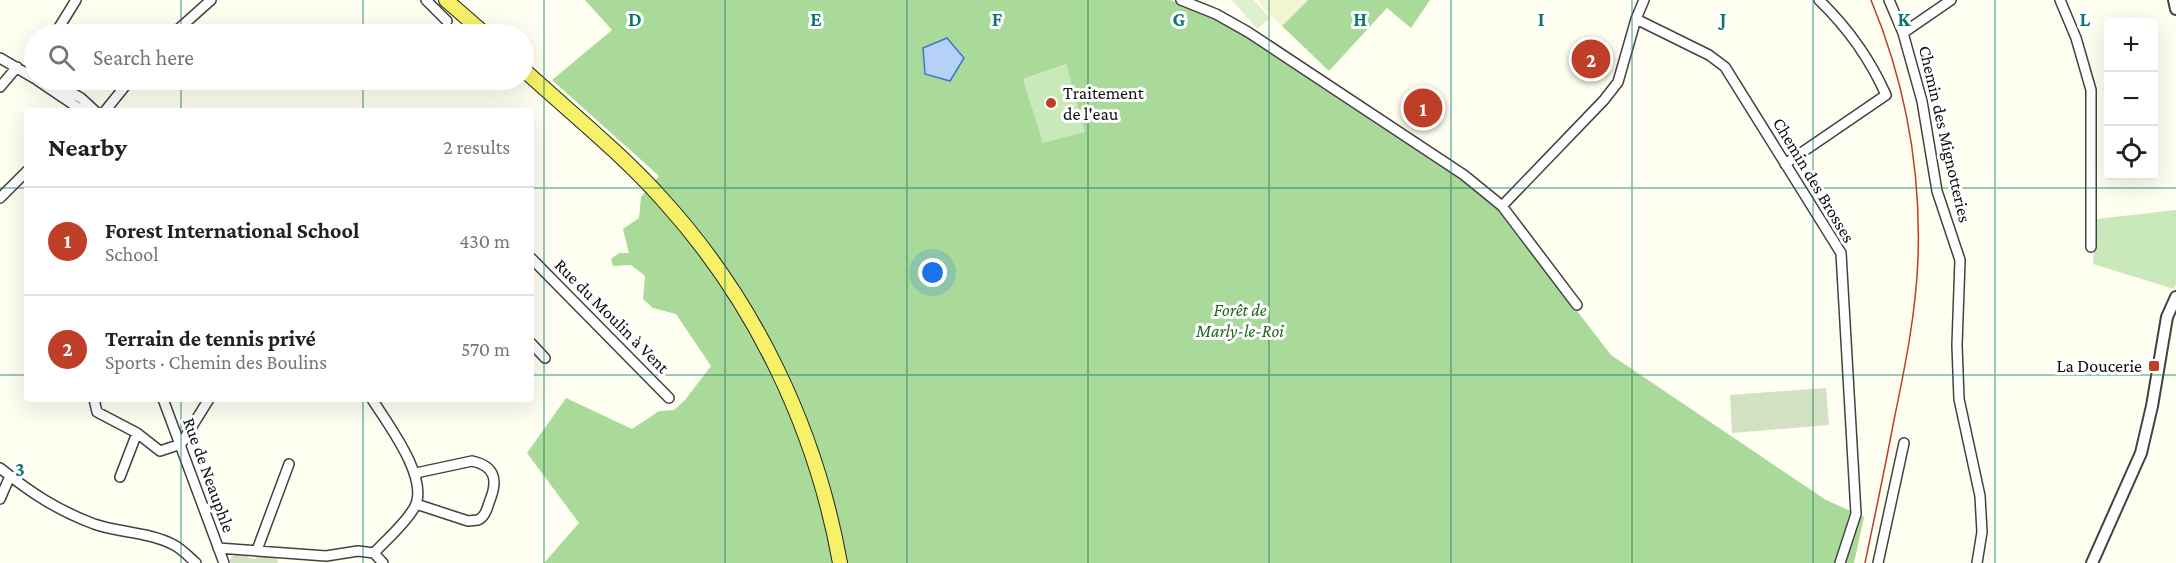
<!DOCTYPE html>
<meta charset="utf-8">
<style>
:root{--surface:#fff;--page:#f6f6f6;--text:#202124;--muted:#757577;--line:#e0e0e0;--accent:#bf3e27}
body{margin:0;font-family:"Crimson Pro",serif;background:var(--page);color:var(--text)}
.controls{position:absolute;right:18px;top:18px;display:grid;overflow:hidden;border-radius:6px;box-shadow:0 6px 24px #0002}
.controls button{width:54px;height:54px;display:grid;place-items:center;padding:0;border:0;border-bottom:2px solid var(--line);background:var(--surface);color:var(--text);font:30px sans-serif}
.you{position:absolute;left:933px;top:273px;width:21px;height:21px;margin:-15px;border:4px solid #fff;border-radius:50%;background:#1a73e8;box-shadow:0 0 0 9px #1a73e833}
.badge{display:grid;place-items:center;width:39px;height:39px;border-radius:50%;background:var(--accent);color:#fff;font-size:20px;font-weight:700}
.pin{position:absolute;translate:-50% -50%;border:3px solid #fff;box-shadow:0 2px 6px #0006}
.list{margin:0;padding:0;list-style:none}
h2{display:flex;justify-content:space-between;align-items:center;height:78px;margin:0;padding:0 24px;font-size:26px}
h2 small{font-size:20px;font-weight:400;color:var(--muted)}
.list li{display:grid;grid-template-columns:39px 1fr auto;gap:18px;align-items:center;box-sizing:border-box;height:108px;padding:0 24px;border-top:2px solid var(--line)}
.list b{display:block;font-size:22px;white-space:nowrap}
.list p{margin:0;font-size:20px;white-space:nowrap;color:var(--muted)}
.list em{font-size:20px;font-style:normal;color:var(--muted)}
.icon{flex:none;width:33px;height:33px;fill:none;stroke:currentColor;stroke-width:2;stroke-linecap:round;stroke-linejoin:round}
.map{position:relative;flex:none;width:2176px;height:563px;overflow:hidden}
.search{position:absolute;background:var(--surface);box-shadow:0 6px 24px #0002;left:24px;top:24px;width:510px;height:66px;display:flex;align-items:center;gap:15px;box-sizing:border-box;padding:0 21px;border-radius:33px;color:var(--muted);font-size:22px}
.panel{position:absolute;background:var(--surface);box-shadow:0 6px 24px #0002;left:24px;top:108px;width:510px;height:294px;border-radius:6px}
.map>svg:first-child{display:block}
.farmland{fill:#f1f5d1}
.green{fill:#c9e9ba}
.forest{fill:#aada9a;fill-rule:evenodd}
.cemetery{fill:#d1e1c2}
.pitch{fill:#ddf1cc}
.water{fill:#b6d1f6;stroke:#3e77cc;stroke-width:1.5}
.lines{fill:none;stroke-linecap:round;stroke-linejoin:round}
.minor-casing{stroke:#424242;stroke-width:12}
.tertiary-casing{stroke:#424242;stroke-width:14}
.primary-casing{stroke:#202020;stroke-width:16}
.minor{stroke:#fff;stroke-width:9}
.tertiary{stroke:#fff;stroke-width:10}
.primary{stroke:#f7f169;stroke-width:14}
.tram{stroke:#bf3e27;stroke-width:1.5}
.grid{fill:none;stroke:#0f766e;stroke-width:1.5;stroke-opacity:0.55}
.poi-dot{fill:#bf3e27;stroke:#fff;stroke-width:2}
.labels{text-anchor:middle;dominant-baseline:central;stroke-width:6;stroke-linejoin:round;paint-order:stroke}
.poi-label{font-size:18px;fill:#0f0f0f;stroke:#fff;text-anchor:start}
.street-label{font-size:18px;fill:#0f0f0f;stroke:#fff}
.park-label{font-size:18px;font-style:italic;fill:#20671f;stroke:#fff}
.grid-label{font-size:20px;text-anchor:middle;font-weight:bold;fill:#0f766e;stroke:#fff;stroke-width:6;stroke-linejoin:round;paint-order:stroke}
</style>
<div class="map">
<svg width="2176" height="563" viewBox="0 0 2176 563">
<rect width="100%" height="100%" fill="#fffff1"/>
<path class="farmland" d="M 1258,0 L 1308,0 L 1282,26 L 1267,12 Z"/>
<path class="green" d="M 1066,64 L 1086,133 L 1043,144 L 1023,79 Z
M 2176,210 L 2176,284 L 2174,289 L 2093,264 L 2096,219 Z"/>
<path class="forest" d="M 585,0 L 1170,0 L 1215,16 L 1462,177 L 1499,210 L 1611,355 L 1826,500 L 1864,517 L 1854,563 L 544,563 L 579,523 L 527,453 L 566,398 L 632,429 L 659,411 L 674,410 L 685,400 L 711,366 L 676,314 L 653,308 L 643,299 L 645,276 L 631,265 L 613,266 L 611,259 L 619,253 L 629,253 L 623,229 L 639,218 L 641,197 L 659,176 L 552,80 L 612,30 ZM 1066,64 L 1085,132 L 1043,143 L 1023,79 Z
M 1308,0 L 1430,0 L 1411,28 L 1387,8 L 1329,71 L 1282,26 Z"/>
<path class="cemetery" d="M 1826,388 L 1829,425 L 1732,433 L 1730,395 Z
M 234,554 L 248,555 L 249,558 L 256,559 L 258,555 L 276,557 L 278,563 L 231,563 L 230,560 Z"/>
<path class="pitch" d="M 1232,0 L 1254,0 L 1270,18 L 1257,29 Z
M 1577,40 L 1615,59 L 1606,78 L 1567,59 Z"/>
<path class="water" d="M 947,38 L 964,58 L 950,81 L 925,74 L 923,48 Z"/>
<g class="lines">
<defs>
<path id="minor" d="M 426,0 L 447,21
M 1181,0 L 1216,14 L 1248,32 L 1464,175 L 1502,206 L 1577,305
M 1889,0 L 1903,33 L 1922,101 L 1937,191 L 1960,260 L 1957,345 L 1959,399 L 1980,496 L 1982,532 L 1977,563
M 2060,0 L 2076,38 L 2091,90 L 2091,247
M 1636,19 L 1709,55 L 1725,67 L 1841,253 L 1856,514 L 1840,563
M 1903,33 L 1951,0
M 55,34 L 76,0
M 173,34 L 211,0
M 0,58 L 34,78
M 37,80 L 83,111
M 0,87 L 17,67
M 53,89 L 63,88 L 81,98 L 95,111
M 105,111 L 130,80
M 1785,164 L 1886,95 C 1870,59 1847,27 1819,0
M 0,198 L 27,171
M 1502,206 L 1604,100 L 1618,82 L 1636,19 L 1644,0
M 531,258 L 669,398
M 531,343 L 545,358
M 94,399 L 97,412 L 137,433 L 160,451 L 181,444 L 209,399
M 163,399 L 224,563
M 372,399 C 387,423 431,480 414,508 C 405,524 387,539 374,553
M 0,468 C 31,493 57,510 94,524 C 120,533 150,532 174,545 C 182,549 189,557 196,563
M 416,473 L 472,461 C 495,466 498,480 490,500 C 487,508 486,516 478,520 L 468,521 L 416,504
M 120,477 L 137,433
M 0,499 L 10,476
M 218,548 L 326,556 L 358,551 L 374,553 L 383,563
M 257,550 L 289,464
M 1878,563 L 1904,443"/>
<path id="tertiary" d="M 2174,0 L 2176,9
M 2092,563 L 2141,453 L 2152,406 L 2167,317 L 2176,297"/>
<path id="primary" d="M 446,0 L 485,34
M 524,70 C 570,112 621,153 663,200 C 755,301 816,429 840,563"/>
</defs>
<use href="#minor" class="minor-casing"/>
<use href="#tertiary" class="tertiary-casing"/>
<use href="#primary" class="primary-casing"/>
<use href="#minor" class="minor"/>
<use href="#tertiary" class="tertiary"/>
<use href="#primary" class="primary"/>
<path class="tram" d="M 1865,563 C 1875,515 1885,468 1894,420 C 1905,367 1916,313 1918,258 C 1921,169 1905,82 1871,0"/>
</g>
<path class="grid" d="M 181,0 L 181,34M 363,0 L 363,34M 544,0 L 544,563M 725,0 L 725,563M 907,0 L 907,563M 1088,0 L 1088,563M 1269,0 L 1269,563M 1451,0 L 1451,563M 1632,0 L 1632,563M 1813,0 L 1813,563M 1995,0 L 1995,563M 181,80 L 181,111M 363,80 L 363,111M 0,188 L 27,188M 531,188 L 2176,188M 0,375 L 27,375M 531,375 L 2176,375M 181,399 L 181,563M 363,399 L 363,563"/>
<g class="poi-dot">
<circle cx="1051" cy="103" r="6"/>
<rect x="2148" y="360" width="12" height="12" rx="3"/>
</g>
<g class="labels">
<g class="poi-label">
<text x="1063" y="93">Traitement<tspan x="1063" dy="21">de l'eau</tspan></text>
<text x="2142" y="366" text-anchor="end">La Doucerie</text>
</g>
<g class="street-label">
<text transform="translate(1945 134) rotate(77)">Chemin des Mignotteries</text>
<text transform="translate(1814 180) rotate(59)">Chemin des Brosses</text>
<text transform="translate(612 316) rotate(45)">Rue du Moulin à Vent</text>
<text transform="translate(209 475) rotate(70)">Rue de Neauphle</text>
</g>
<g class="park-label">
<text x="1240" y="310">Forêt de<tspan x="1240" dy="21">Marly-le-Roi</tspan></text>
</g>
</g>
<g class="grid-label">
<text x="635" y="26">D</text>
<text x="816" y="26">E</text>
<text x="997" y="26">F</text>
<text x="1179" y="26">G</text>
<text x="1360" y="26">H</text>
<text x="1541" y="26">I</text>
<text x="1723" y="26">J</text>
<text x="1904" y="26">K</text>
<text x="2085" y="26">L</text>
<text x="20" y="476">3</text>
</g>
</svg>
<div class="controls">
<button>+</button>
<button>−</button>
<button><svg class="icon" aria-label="locate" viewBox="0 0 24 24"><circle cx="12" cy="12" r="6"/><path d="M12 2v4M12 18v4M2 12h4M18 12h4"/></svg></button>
</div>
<div class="you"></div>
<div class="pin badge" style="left:1423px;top:108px">1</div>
<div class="pin badge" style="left:1591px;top:59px">2</div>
<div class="search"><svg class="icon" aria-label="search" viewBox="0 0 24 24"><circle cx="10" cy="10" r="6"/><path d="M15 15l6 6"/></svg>Search here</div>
<section class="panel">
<h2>Nearby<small>2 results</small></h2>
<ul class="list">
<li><span class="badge">1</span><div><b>Forest International School</b><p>School</p></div><em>430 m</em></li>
<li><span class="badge">2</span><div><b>Terrain de tennis privé</b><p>Sports · Chemin des Boulins</p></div><em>570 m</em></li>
</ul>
</section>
</div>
